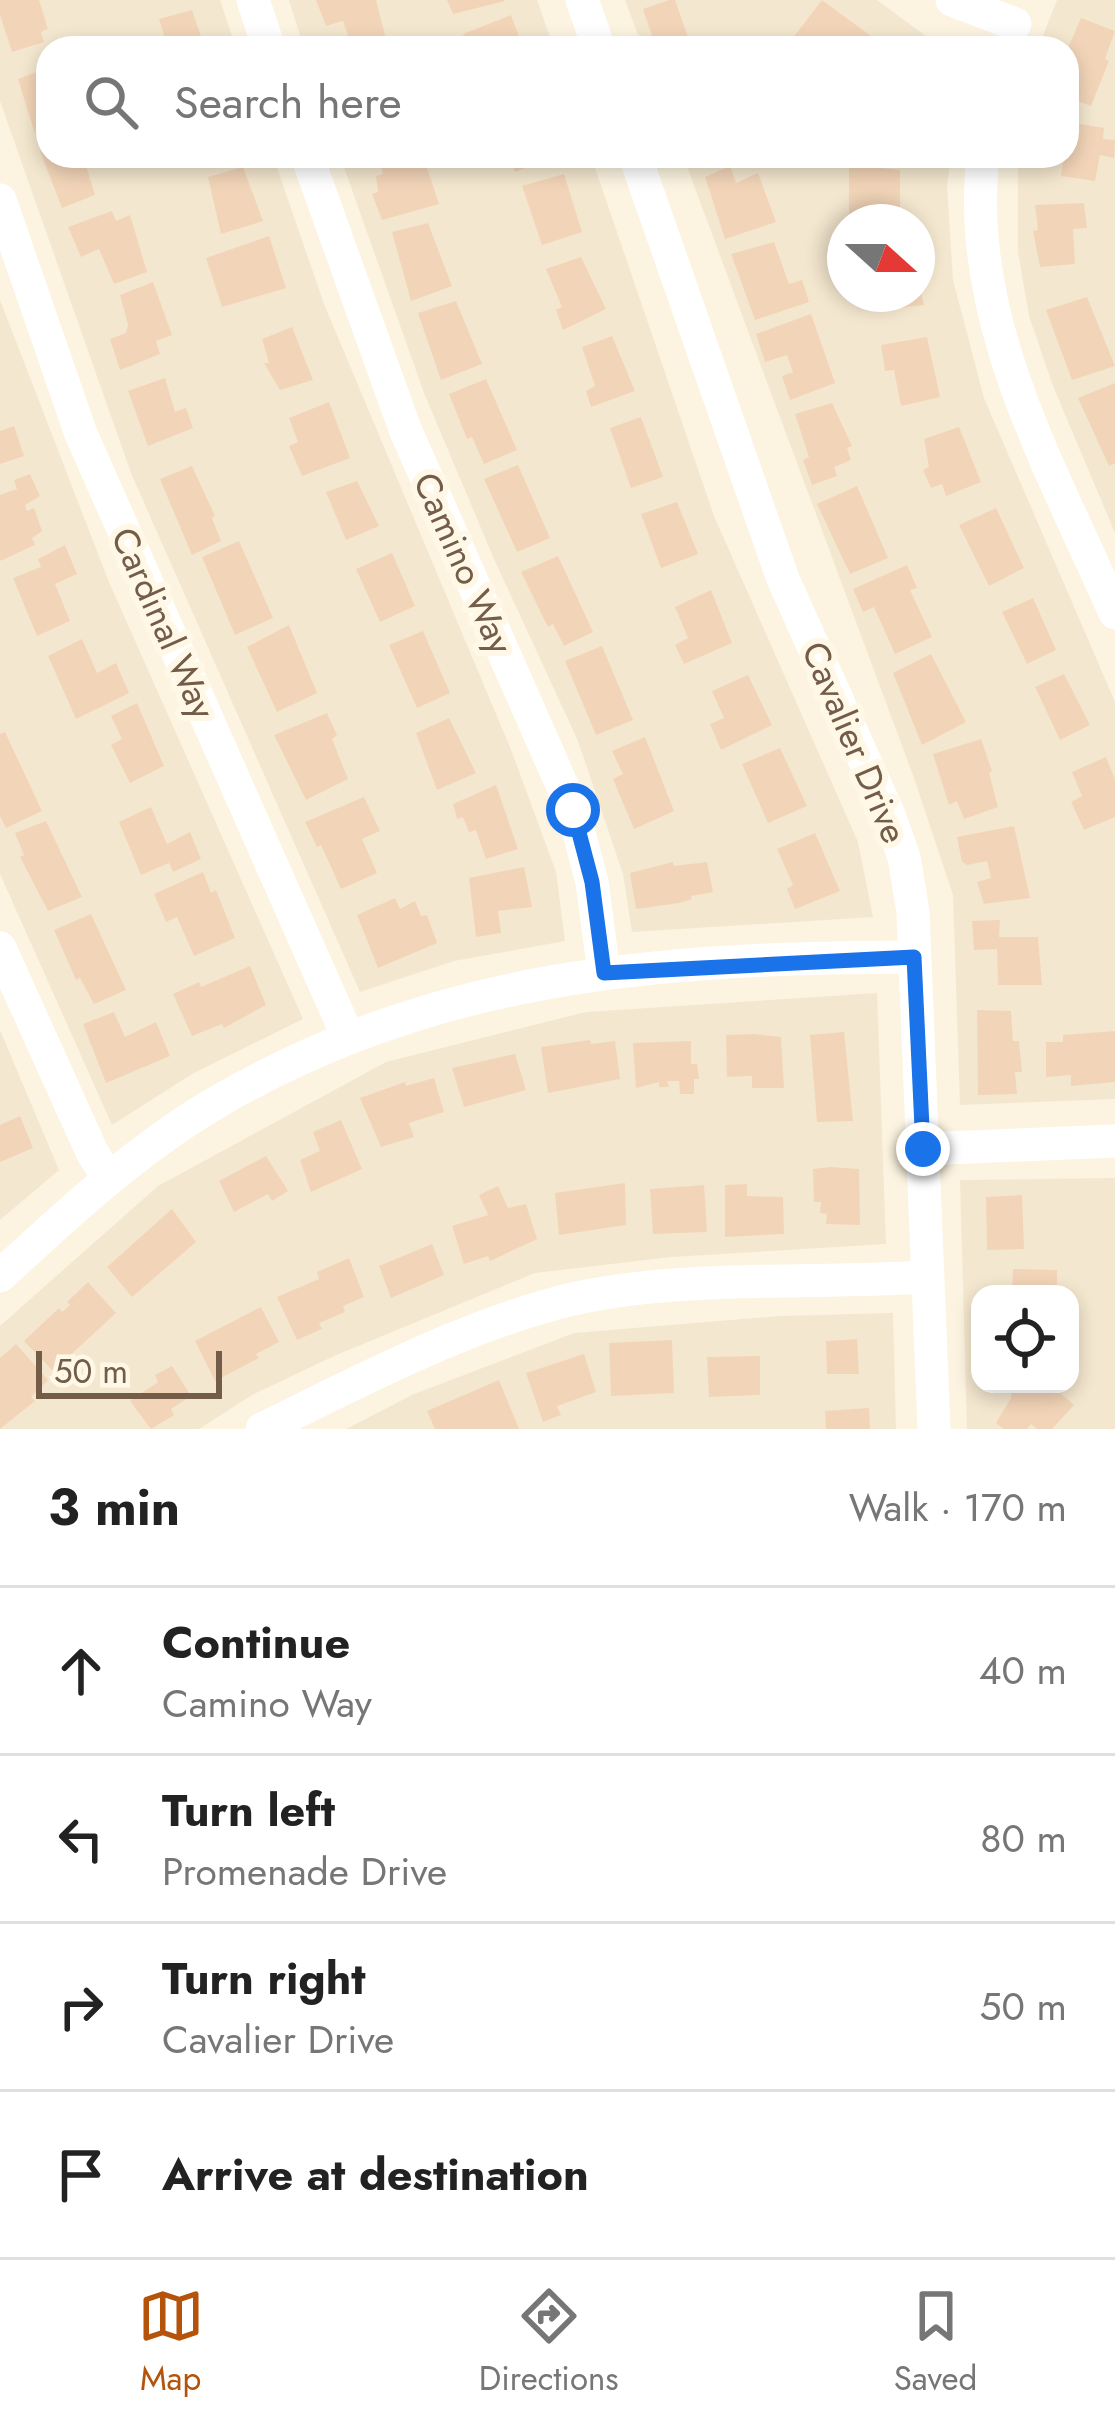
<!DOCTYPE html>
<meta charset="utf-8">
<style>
:root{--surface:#fff;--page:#f2f2f2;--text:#222;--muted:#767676;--line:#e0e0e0;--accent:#b45309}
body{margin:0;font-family:Jost,sans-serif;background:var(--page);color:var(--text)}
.controls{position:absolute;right:36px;bottom:36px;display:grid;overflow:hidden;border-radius:24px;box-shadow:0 6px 18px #0003}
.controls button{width:108px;height:108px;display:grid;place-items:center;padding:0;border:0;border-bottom:3px solid var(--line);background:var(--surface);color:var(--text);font:60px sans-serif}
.compass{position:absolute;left:827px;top:204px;width:108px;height:108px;border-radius:50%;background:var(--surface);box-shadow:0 6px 18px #0003;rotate:111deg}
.scale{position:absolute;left:36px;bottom:30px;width:186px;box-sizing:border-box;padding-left:12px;border:6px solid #735c48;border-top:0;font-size:33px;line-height:42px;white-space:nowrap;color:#735c48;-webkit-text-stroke:9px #fff8e7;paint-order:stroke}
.stop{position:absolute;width:36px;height:36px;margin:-27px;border:9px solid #1a73e8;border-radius:50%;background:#fff}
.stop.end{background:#1a73e8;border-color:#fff;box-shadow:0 3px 12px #0008}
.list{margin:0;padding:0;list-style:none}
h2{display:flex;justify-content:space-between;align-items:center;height:156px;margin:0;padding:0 48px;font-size:51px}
h2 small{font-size:39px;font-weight:400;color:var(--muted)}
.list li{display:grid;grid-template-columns:78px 1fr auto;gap:36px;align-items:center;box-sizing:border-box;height:168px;padding:0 48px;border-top:3px solid var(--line)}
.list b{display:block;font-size:45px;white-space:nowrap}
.list p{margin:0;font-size:39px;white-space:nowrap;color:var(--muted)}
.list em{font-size:39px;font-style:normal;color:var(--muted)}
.icon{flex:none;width:66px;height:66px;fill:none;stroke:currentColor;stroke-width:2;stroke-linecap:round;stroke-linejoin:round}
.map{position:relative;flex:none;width:1115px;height:1429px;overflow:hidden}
.search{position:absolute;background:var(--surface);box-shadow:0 6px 18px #0003;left:36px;right:36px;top:36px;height:132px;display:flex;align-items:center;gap:30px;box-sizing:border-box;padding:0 42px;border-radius:36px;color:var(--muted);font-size:45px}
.sheet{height:828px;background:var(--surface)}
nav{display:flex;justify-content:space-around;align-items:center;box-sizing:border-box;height:168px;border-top:3px solid var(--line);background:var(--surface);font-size:33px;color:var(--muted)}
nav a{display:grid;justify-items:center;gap:6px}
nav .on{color:var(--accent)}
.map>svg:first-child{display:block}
.residential{fill:#f4e7cf;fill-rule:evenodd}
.building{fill:#f2d5b8}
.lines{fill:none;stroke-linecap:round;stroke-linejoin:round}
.minor{stroke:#fff;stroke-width:33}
.route{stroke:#1a73e8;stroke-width:15}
.labels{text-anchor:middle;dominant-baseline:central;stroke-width:12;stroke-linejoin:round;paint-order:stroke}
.street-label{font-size:36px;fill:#735c48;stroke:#fff8e7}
</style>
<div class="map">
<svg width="1115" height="1429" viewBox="0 0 1115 1429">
<rect width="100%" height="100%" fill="#fcf4e0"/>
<path class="residential" d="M 0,0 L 220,0 L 236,48 L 48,48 L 48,156 L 273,156 L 324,304 L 512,752 L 556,872 L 565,941 L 454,961 L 360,992 L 131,473 L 0,101 Z
M 289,0 L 537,0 L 554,48 L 304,48 Z
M 625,0 L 877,0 L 942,48 L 643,48 Z
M 1057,0 L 1115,0 L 1115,533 L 1053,386 L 1029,316 L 1018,252 L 1018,156 L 1067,156 L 1067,48 L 1038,48 Z
M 340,156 L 591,156 L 714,516 L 858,842 L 873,917 L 632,932 L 623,874 L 578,741 L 494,559 L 424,393 Z
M 683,156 L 951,156 L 947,185 L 953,280 L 984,398 L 1115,702 L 1115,1099 L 960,1105 L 953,895 L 914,778 ZM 845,222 L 917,222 L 917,294 L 845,294 Z
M 0,300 L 109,582 L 303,1019 L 192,1074 L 112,1125 L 0,874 Z
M 877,993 L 886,1244 L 671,1257 L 535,1273 L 334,1356 L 252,1395 L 199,1429 L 0,1429 L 0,1326 L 158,1186 L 386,1062 L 586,1012 Z
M 0,1030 L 59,1170 L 0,1220 Z
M 1115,1178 L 1115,1429 L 967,1429 L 960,1180 ZM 980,1294 L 1070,1294 L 1070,1384 L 980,1384 Z
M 893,1313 L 896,1429 L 346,1429 L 414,1394 L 574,1333 L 779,1316 Z"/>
<path class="building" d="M 0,0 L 39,0 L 48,29 L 41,32 L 44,42 L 12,52 L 0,15 Z
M 316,0 L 376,0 L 386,39 L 352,48 L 343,21 L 326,26 Z
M 447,0 L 504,0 L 505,1 L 453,14 Z
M 669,0 L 675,0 L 692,48 L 656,48 L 643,9 Z
M 822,0 L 871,36 L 862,48 L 831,48 L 826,45 L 806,48 L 792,39 Z
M 192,10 L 205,48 L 168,48 L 159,19 Z
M 511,15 L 523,48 L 466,48 L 463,34 Z
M 1081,18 L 1115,31 L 1105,59 L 1109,61 L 1091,106 L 1067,97 L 1067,50 Z
M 48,68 L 48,129 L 35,134 L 18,79 Z
M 1069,122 L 1104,128 L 1103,139 L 1115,140 L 1114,158 L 1100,155 L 1095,181 L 1061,176 Z
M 48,149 L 48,156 L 96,156 L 85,162 L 95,195 L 62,208 L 40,151 Z
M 378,156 L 423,156 L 439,204 L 382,220 L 372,194 L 378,192 L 376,176 L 383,174 Z
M 509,156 L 555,156 L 515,172 Z
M 849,165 L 900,170 L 900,222 L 849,222 Z
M 730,166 L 736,183 L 758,173 L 776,222 L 725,239 L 705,177 Z
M 243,167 L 263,221 L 221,234 L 208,177 Z
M 564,174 L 582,232 L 542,245 L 522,186 Z
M 1084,203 L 1087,228 L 1073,229 L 1075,264 L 1040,267 L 1033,231 L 1038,230 L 1035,205 Z
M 112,211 L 116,221 L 130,215 L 147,272 L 114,284 L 99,249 L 81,257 L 68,227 Z
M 428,223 L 452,286 L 411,301 L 392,232 Z
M 269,236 L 286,288 L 222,307 L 206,258 Z
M 774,242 L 789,284 L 802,280 L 809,302 L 755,320 L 731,254 Z
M 581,257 L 606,309 L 563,330 L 556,310 L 562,307 L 546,269 Z
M 917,278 L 924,305 L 887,309 L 885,294 L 917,294 Z
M 153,282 L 172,335 L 156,341 L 160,354 L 120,370 L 110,339 L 126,333 L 128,325 L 120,295 Z
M 1087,297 L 1115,366 L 1072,380 L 1046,310 Z
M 456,301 L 482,364 L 441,380 L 418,313 Z
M 811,314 L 835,383 L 790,400 L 782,376 L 793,372 L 787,355 L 765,362 L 756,334 Z
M 292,327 L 313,380 L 280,390 L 264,363 L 269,363 L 262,339 Z
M 612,336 L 635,391 L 591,407 L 586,391 L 595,386 L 582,347 Z
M 927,337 L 940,397 L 901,406 L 894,370 L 885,371 L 881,345 Z
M 165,378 L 175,412 L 186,408 L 193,428 L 148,446 L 128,391 Z
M 486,379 L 517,450 L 484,464 L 472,437 L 467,439 L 449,394 Z
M 1115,383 L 1115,463 L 1109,466 L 1078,398 Z
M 329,402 L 350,458 L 302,476 L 289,446 L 298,442 L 289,418 Z
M 832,403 L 852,446 L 847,448 L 851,460 L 834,467 L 837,476 L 812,485 L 803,460 L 809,457 L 795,414 Z
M 641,417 L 663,477 L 631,488 L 610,428 Z
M 14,426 L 24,456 L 0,464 L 0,431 Z
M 959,427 L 981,482 L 946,496 L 942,484 L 931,488 L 923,470 L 929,467 L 924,439 Z
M 518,465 L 550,538 L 517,552 L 484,479 Z
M 192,466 L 215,516 L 212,518 L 221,541 L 192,555 L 160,479 Z
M 30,474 L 40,496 L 25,505 L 27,511 L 34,508 L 42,531 L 32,538 L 35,545 L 0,561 L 0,495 L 17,489 L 14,480 Z
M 357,481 L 379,526 L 346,540 L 326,492 Z
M 857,486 L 888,558 L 850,574 L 817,504 Z
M 677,502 L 698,554 L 661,568 L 641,514 Z
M 996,508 L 1024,568 L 989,586 L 959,525 Z
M 239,541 L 273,618 L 235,635 L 202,557 Z
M 65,545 L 77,574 L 55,584 L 70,621 L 37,636 L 13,578 L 41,567 L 38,559 Z
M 392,553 L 415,606 L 380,622 L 356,569 Z
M 558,556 L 593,632 L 564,646 L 553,624 L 548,627 L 521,572 Z
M 907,565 L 917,588 L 910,590 L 932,637 L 895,654 L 874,607 L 863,612 L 853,589 Z
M 711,590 L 732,643 L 684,664 L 675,645 L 688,638 L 675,607 Z
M 1033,598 L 1056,650 L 1027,664 L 1002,612 Z
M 289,625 L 317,693 L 277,712 L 247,647 Z
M 423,631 L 450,693 L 417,708 L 389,645 Z
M 82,639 L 97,673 L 116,663 L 129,693 L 76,719 L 48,656 Z
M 602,646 L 633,720 L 596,735 L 565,661 Z
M 931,654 L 966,722 L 922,745 L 893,673 Z
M 1064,674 L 1090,725 L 1060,740 L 1035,687 Z
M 748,675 L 772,725 L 721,750 L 710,724 L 724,718 L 712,691 Z
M 137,703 L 164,766 L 130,783 L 111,745 L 122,739 L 111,716 Z
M 327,713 L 337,735 L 332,739 L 348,779 L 306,800 L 274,735 Z
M 449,718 L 476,773 L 437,790 L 416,733 Z
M 5,732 L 42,811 L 6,828 L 0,816 L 0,734 Z
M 645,737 L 674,811 L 634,829 L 613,779 L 623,774 L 612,751 Z
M 981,739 L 992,771 L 989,773 L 998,807 L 964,819 L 957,801 L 949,805 L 933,754 Z
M 780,748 L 807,806 L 768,823 L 742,764 Z
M 1106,757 L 1115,779 L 1115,817 L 1084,830 L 1071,802 L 1082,796 L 1072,772 Z
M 496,785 L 518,849 L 486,859 L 476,830 L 469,832 L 463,817 L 457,819 L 453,804 Z
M 364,797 L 380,831 L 362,839 L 377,873 L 341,889 L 321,845 L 317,847 L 305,822 Z
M 151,807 L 167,844 L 190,832 L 201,859 L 173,872 L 169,863 L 141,875 L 119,822 Z
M 46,821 L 82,897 L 48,911 L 20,857 L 24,855 L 15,833 Z
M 1014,826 L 1030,898 L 984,904 L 977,882 L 991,878 L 987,861 L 967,865 L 962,862 L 957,837 Z
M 815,833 L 840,891 L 795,909 L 787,889 L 793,885 L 777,849 Z
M 673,862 L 674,866 L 707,862 L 713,892 L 691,896 L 692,899 L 679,903 L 636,909 L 630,873 Z
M 524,867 L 532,907 L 498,911 L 501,933 L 476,937 L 469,878 Z
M 203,872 L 211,893 L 216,890 L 235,938 L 194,956 L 177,917 L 166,922 L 154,894 Z
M 395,898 L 400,909 L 415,901 L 421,916 L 427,915 L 437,943 L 378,968 L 357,915 Z
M 91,914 L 126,990 L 94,1004 L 80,978 L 76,980 L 54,930 Z
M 1000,920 L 999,937 L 1038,937 L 1042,985 L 998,985 L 997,949 L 974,950 L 972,921 Z
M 250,966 L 266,1005 L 224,1028 L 222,1024 L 192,1036 L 173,994 L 199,982 L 201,987 Z
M 977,1010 L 1011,1011 L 1013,1041 L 1019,1041 L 1022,1072 L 1015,1072 L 1017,1094 L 978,1095 Z
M 114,1012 L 125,1037 L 156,1022 L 170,1056 L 106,1083 L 83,1024 Z
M 1115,1031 L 1115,1082 L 1071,1086 L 1071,1075 L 1046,1077 L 1046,1042 L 1063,1042 L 1063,1035 Z
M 844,1032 L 853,1121 L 817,1122 L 810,1035 Z
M 754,1034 L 781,1037 L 784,1088 L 752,1088 L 752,1076 L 727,1077 L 726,1035 Z
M 590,1040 L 591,1044 L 615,1041 L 620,1079 L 548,1093 L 541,1047 Z
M 691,1041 L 691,1064 L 697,1064 L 699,1079 L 694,1079 L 694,1094 L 680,1094 L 679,1081 L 667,1081 L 669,1087 L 659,1087 L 659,1082 L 636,1088 L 633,1043 Z
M 515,1054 L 526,1090 L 464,1107 L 452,1068 Z
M 434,1078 L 444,1112 L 409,1123 L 414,1137 L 381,1147 L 360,1098 L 405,1082 L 406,1086 Z
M 20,1116 L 33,1148 L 0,1162 L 0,1125 Z
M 341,1120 L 362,1169 L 311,1192 L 300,1160 L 320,1151 L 313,1132 Z
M 266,1156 L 288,1191 L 272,1201 L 268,1194 L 234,1212 L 219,1181 Z
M 831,1167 L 859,1169 L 860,1225 L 826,1224 L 827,1214 L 820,1213 L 821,1202 L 814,1202 L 813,1169 Z
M 625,1183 L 626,1225 L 559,1235 L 555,1193 Z
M 747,1184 L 747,1196 L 783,1197 L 784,1234 L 725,1237 L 725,1185 Z
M 704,1185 L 707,1232 L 653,1234 L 650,1189 Z
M 498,1186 L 508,1208 L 526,1204 L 537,1239 L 490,1261 L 488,1256 L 464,1264 L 452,1226 L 488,1215 L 479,1195 Z
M 1022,1195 L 1024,1249 L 987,1250 L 986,1197 Z
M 172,1209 L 196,1242 L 132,1297 L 107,1267 Z
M 432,1244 L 444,1275 L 391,1298 L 379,1266 Z
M 349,1258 L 364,1297 L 343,1306 L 345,1312 L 319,1323 L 322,1329 L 297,1340 L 277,1297 L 319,1279 L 317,1272 Z
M 1013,1269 L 1057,1270 L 1057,1294 L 1012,1294 Z
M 88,1282 L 116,1313 L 53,1371 L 24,1341 L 59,1308 L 62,1312 L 70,1305 L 67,1302 Z
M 261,1307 L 279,1342 L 256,1354 L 259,1358 L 215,1381 L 195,1341 Z
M 857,1339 L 859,1374 L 827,1374 L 826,1341 Z
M 672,1340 L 674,1393 L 611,1396 L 609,1343 Z
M 16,1344 L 48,1380 L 31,1397 L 35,1401 L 0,1429 L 0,1358 Z
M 584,1354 L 596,1392 L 557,1406 L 561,1415 L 543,1422 L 526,1373 Z
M 760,1356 L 760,1395 L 709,1397 L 707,1357 Z
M 172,1366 L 191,1396 L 171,1409 L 174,1415 L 151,1429 L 130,1401 L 158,1382 L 155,1375 Z
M 499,1380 L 519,1429 L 435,1429 L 427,1411 Z
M 1012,1384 L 1050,1384 L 1074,1405 L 1052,1429 L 1037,1429 L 1031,1424 L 1027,1429 L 1004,1429 L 996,1423 L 1011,1398 Z
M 869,1408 L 870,1429 L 826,1429 L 825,1411 Z"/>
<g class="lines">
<path class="minor" d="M 253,0 L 269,48
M 582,0 L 599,48
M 952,0 L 1015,24
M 307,156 L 405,429 L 573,810 L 592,882 L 604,973
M 635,156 L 783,579 L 889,815 L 904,857 L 913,912 L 934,1429
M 983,156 C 964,319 1052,469 1115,613
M 0,200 L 81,434 L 348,1037
M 0,948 L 92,1152 L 109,1179
M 923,1149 L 1115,1141
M 0,1276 C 66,1215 135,1151 212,1105 C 434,973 663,958 914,957
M 262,1429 C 360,1381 475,1320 582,1297 C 689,1275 818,1284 928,1277"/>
</g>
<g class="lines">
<path class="route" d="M 573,810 L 592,882 L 604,973 L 914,957 L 923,1149"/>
</g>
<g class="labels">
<g class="street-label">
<text transform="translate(464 563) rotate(66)">Camino Way</text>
<text transform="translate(164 623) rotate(66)">Cardinal Way</text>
<text transform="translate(855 742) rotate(67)">Cavalier Drive</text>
</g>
</g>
</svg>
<div class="controls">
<button><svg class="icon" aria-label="locate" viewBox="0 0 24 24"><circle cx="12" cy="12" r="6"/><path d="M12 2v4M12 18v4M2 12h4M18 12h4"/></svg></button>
</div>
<svg class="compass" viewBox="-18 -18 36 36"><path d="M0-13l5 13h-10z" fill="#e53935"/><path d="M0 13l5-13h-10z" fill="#767676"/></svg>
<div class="scale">50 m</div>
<div class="stop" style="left:573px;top:810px"></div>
<div class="stop end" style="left:923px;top:1149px"></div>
<div class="search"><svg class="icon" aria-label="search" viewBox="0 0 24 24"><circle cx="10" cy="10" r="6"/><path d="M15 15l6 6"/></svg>Search here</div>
</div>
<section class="sheet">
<h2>3 min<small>Walk · 170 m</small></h2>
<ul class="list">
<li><svg class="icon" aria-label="ahead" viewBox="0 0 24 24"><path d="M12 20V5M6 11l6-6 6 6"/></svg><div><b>Continue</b><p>Camino Way</p></div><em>40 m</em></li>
<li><svg class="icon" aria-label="left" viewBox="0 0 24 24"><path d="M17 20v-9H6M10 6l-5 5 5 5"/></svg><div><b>Turn left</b><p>Promenade Drive</p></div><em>80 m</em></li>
<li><svg class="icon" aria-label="right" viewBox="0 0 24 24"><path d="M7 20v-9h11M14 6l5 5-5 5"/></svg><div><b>Turn right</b><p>Cavalier Drive</p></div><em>50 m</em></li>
<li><svg class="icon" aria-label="arrive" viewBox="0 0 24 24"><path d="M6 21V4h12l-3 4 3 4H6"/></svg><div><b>Arrive at destination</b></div></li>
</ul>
</section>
<nav>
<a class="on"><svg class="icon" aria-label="map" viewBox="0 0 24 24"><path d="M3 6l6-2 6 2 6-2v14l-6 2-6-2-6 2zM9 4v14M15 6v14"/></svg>Map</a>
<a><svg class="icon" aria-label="directions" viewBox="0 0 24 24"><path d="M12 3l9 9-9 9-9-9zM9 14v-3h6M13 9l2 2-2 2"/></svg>Directions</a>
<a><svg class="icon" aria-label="saved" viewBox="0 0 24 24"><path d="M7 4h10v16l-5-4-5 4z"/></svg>Saved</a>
</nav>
